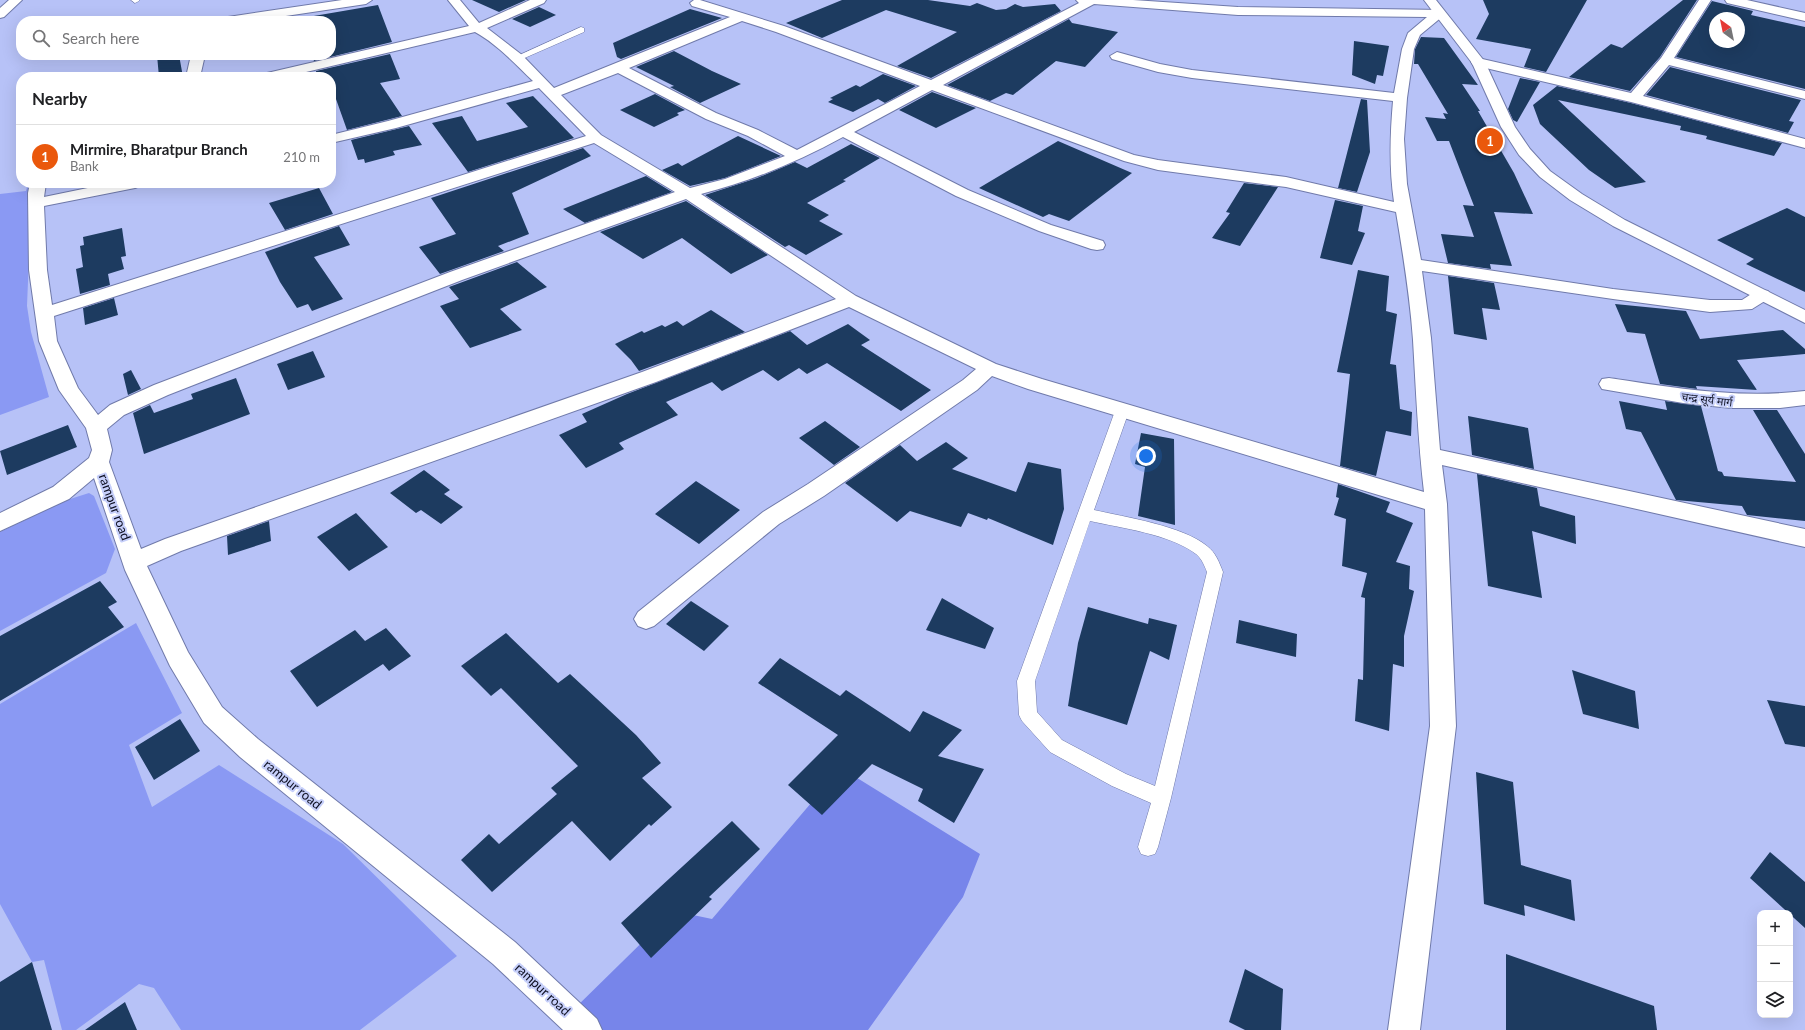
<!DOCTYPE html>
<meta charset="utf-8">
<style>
:root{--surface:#fff;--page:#f2f2f2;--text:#202124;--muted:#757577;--line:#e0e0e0;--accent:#ea580c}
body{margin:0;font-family:Lato,"Noto Sans Devanagari",sans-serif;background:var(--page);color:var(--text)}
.controls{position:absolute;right:12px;bottom:12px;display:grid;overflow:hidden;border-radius:8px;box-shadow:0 4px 16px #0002}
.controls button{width:36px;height:36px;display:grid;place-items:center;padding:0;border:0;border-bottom:1px solid var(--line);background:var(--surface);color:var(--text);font:20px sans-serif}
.compass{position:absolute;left:1709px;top:12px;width:36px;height:36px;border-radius:50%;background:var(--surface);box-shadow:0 4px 16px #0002;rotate:327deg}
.you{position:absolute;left:1146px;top:456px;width:14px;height:14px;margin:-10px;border:3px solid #fff;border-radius:50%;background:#1a73e8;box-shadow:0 0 0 6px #1a73e833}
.badge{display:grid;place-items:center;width:26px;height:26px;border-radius:50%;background:var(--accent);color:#fff;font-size:13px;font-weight:700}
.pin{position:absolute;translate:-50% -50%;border:2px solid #fff;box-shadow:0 1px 4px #0006}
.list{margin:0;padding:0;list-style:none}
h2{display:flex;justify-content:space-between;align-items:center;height:52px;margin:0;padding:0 16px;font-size:17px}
h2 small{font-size:13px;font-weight:400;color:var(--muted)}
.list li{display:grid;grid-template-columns:26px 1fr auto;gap:12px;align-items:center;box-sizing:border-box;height:64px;padding:0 16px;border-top:1px solid var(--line)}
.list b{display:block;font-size:15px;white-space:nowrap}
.list p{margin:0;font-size:13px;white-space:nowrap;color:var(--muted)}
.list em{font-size:13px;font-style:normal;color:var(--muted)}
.icon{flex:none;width:22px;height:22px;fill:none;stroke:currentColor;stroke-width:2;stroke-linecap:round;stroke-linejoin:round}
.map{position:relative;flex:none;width:1805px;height:1030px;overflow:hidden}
.search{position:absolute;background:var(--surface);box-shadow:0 4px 16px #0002;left:16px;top:16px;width:320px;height:44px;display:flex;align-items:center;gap:10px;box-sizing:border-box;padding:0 14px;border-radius:16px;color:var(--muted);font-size:15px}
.panel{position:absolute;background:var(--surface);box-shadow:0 4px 16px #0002;left:16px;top:72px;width:320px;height:116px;border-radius:16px}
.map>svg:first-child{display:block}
.green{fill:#8a99f3}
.forest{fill:#7785ea}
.building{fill:#1d3b60;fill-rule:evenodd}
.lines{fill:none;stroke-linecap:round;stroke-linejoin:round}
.service-casing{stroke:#707aaa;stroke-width:1}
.minor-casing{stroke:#707aaa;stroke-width:2}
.tertiary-casing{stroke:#707aaa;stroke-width:2}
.secondary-casing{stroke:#707aaa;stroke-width:2}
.service{fill:#fff;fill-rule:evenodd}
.minor{fill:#fff;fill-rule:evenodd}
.tertiary{fill:#fff;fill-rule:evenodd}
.secondary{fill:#fff;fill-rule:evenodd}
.labels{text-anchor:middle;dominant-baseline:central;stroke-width:4;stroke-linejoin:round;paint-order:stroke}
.street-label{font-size:11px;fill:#0d0f21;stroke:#c6cffa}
.near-street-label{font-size:13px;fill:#0d0f21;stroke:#c6cffa}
</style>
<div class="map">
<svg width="1805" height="1030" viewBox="0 0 1805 1030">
<rect width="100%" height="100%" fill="#b7c2f7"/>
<path class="green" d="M 28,183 L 32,183 L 27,306 L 31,332 L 49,397 L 0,415 L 0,194 L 26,191 Z
M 89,493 L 94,496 L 115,549 L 106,573 L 0,631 L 0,532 L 67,500 Z
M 136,623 L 182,713 L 129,745 L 152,807 L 219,765 L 343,844 L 457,956 L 360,1030 L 181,1030 L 154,988 L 139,984 L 76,1030 L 62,1030 L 44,960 L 32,962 L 0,904 L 0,704 Z"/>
<path class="forest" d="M 841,768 L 980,854 L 963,897 L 868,1030 L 589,1030 L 570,1013 L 674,911 L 712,919 Z"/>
<path class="building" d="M 472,0 L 526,0 L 499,12 Z
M 842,0 L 928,0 L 970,6 L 977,3 L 996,10 L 1006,9 L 1015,4 L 1023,7 L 1055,4 L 1061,11 L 931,78 L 897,66 L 957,32 L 886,10 L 822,38 L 786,23 Z
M 1483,0 L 1587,0 L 1546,72 L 1524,67 L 1531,49 L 1476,39 L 1489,14 Z
M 1683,0 L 1697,0 L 1660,57 L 1630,91 L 1569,77 L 1611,44 L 1622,48 Z
M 1712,1 L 1753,11 L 1751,15 L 1805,27 L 1805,89 L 1676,57 ZM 1715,18 L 1739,18 L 1739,42 L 1715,42 Z
M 378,5 L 392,42 L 314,61 L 312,55 L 331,55 L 331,21 L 310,21 L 308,17 Z
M 539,7 L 556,15 L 530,27 L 512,19 Z
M 690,9 L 722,18 L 621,59 L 617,57 L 613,43 Z
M 1069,19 L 1072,23 L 1118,32 L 1085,67 L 1056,61 L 1013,95 L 1006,93 L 990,101 L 947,85 Z
M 1421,37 L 1444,38 L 1478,85 L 1462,84 L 1480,111 L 1478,111 L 1514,173 L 1533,214 L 1494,212 L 1512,266 L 1490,264 L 1491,269 L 1448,263 L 1441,234 L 1474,237 L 1463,205 L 1474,206 L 1449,141 L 1437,141 L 1425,117 L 1446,119 L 1443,113 L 1448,114 L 1418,64 L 1414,64 L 1415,49 Z
M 1354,41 L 1389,46 L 1383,76 L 1377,75 L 1375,84 L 1352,75 Z
M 674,51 L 712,71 L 741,84 L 700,103 L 670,87 L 674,86 L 636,67 Z
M 390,54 L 400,79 L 380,83 L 402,116 L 347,130 L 331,85 L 331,77 L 317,77 L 316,71 Z
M 157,55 L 179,55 L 183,77 L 159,77 Z
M 1670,67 L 1801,100 L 1789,121 L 1794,122 L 1788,133 L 1646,95 Z
M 883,74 L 916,86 L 885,103 L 878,99 L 853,112 L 828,102 L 833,99 L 830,98 L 856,85 L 860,87 Z
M 1520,78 L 1540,82 L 1517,122 L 1513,120 L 1508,109 Z
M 1557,86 L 1631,103 L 1782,143 L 1774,156 L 1706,139 L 1707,136 L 1680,130 L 1681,126 L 1558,100 L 1646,182 L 1615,188 L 1589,170 L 1540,124 L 1533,105 Z
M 932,92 L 976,108 L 936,128 L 899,110 Z
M 655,94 L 685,110 L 677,113 L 679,115 L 654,127 L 620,110 Z
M 533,96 L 574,138 L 468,172 L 432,123 L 462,116 L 477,141 L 528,127 L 506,103 Z
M 1361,99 L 1367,100 L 1370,152 L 1357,192 L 1338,188 Z
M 409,126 L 422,145 L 393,151 L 395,155 L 365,163 L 364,159 L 358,160 L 351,140 Z
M 738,136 L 781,156 L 725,178 L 690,186 L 662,170 L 678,163 L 682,166 Z
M 1058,141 L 1132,173 L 1069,221 L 1049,214 L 1043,217 L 979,188 Z
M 851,144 L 880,158 L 843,180 L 846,181 L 807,203 L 829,215 L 819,221 L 843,234 L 806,255 L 789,245 L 785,247 L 705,195 L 757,178 L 795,162 L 807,168 Z
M 583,148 L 591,156 L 512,193 L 529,234 L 498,246 L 504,251 L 440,274 L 419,247 L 456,234 L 431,198 Z
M 646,176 L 672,192 L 585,223 L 563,209 Z
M 1244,183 L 1278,187 L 1240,246 L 1212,238 L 1230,213 L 1226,212 Z
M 319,188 L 333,214 L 285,230 L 269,203 Z
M 1335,200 L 1363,206 L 1358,231 L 1365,233 L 1352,265 L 1320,258 Z
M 686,201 L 768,255 L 731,274 L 682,238 L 643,259 L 600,232 Z
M 1787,208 L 1805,217 L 1805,292 L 1746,264 L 1754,259 L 1717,240 Z
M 339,226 L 350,245 L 314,257 L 343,299 L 312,311 L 308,304 L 297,308 L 280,282 L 265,252 Z
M 122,228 L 126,256 L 121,257 L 124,269 L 108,274 L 110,285 L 80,294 L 76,269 L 83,267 L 80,246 L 84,245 L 83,237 Z
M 517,262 L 547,287 L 500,309 L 522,330 L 470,348 L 440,306 L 459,299 L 449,287 Z
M 1358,270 L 1389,276 L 1386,311 L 1397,314 L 1390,364 L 1396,365 L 1400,409 L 1412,412 L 1411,436 L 1386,431 L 1376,476 L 1340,466 L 1350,374 L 1337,372 Z
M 1448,276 L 1494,283 L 1500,310 L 1482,308 L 1487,340 L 1454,334 Z
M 114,298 L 118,315 L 85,325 L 83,308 Z
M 1615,304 L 1686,311 L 1700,339 L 1783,330 L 1805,349 L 1805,354 L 1737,360 L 1757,390 L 1696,386 L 1697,389 L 1660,384 L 1645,334 L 1627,332 Z
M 711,310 L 745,332 L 639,371 L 631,360 L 615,344 L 642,331 L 644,333 L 662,325 L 665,327 L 677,321 L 683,326 Z
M 848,324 L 870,340 L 861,345 L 931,390 L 901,411 L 827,363 L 807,374 L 799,368 L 778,381 L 763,370 L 722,391 L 712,382 L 666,402 L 678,415 L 619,443 L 624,449 L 586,468 L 559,435 L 587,422 L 582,414 L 627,394 L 790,331 L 807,345 Z
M 313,351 L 325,377 L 288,390 L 277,364 Z
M 131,370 L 141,389 L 128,395 L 123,374 Z
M 236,378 L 250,414 L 144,454 L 133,413 L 150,405 L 154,413 L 193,399 L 191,394 Z
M 1619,401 L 1667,410 L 1665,401 L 1701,406 L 1718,471 L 1722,472 L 1724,476 L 1796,482 L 1753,410 L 1777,410 L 1805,454 L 1805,521 L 1747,515 L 1742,506 L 1676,500 L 1641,432 L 1626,429 Z
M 1468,416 L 1528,428 L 1534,469 L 1472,455 Z
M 825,421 L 860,447 L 834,465 L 799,438 Z
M 68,425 L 77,447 L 7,475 L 0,451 Z
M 1141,433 L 1174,439 L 1175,525 L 1138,516 L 1145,467 L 1135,464 Z
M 946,442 L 968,458 L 952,469 L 1016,492 L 1028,462 L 1061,469 L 1064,509 L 1053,545 L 988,518 L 987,520 L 968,513 L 961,527 L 910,511 L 897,522 L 845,483 L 900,445 L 917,461 Z
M 424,470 L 450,490 L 444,494 L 463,507 L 441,524 L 421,510 L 416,513 L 390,493 Z
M 1477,474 L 1537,488 L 1540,506 L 1575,516 L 1576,544 L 1532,531 L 1542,598 L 1488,586 Z
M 696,481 L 740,510 L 699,544 L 655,514 Z
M 1338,484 L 1390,502 L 1386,512 L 1413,523 L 1396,562 L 1410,566 L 1409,589 L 1414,591 L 1404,636 L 1404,667 L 1393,664 L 1389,731 L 1355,721 L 1358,679 L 1363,680 L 1365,598 L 1361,597 L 1367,573 L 1342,566 L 1346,519 L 1334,515 L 1339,498 L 1336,497 Z
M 356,513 L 388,547 L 349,571 L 317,537 Z
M 269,521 L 271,541 L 228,555 L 227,536 Z
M 100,581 L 117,602 L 108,607 L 124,627 L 0,701 L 0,636 Z
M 942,598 L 994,628 L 985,649 L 926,630 Z
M 691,601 L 729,626 L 704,651 L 666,624 Z
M 1088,607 L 1148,624 L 1149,618 L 1177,625 L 1169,660 L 1150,651 L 1127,725 L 1068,706 L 1078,643 Z
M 1239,620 L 1297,634 L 1296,657 L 1236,643 Z
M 386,628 L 411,656 L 389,671 L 383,664 L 317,707 L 290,671 L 355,630 L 365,641 Z
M 506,633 L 558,683 L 570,674 L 636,735 L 661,763 L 642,778 L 672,807 L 651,826 L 649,824 L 610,861 L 572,821 L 492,892 L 461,860 L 489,834 L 499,844 L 557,794 L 551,788 L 578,766 L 501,688 L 491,696 L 461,666 Z
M 780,658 L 840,696 L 846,690 L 910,732 L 923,711 L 962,730 L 938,756 L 984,769 L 954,823 L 918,801 L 923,789 L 872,764 L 822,815 L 788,785 L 838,735 L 758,683 Z
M 1572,670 L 1635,691 L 1639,729 L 1583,714 Z
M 1767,700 L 1805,706 L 1805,747 L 1785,744 Z
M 180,719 L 200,751 L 154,780 L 135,747 Z
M 1476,772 L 1513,782 L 1521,865 L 1571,880 L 1575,921 L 1524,905 L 1525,916 L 1484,904 Z
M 732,821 L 760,849 L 709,897 L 712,899 L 651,958 L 621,923 Z
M 1770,852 L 1805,882 L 1805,928 L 1750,878 Z
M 1506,954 L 1654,1006 L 1657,1030 L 1506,1030 Z
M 32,962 L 52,1030 L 0,1030 L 0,982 Z
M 1245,969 L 1283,989 L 1281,1030 L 1245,1030 L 1229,1022 Z
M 125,1002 L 137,1030 L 85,1030 Z"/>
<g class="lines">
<defs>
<path id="service" d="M 131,0 L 139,0 L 139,1 L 135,3 Z
M 581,27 L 584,28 L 584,32 L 520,60 L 517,61 L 513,58 Z
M 1122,406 L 1127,408 L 1129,411 L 1094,510 C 1125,517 1183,526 1207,546 C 1216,553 1219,562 1223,572 L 1171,798 L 1158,847 L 1155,854 L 1148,856 L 1141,854 L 1138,847 L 1151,803 L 1112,786 L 1050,752 L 1022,721 L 1019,715 L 1017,681 L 1115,411 L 1117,408 ZM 1090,521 C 1121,528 1170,534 1196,554 C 1202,559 1204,565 1207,572 L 1155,786 L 1126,774 L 1062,740 L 1037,712 L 1035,681 Z"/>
<path id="minor" d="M 9,0 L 22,0 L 4,17 L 0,18 L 0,8 Z
M 342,0 L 372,0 L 366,4 L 252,21 L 222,21 L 228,17 Z
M 448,0 L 460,0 L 479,23 L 530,0 L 546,0 L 544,3 L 487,28 L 522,55 L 554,88 L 730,17 L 692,6 L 690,3 L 694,0 L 700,0 L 784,26 L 931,80 L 1079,3 L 1076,0 L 1133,0 L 1238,7 L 1443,10 L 1445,13 L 1443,16 L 1420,35 L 1414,49 L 1407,98 L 1404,139 L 1407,184 L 1421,260 L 1613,289 L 1710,300 L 1742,300 L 1756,291 L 1762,290 L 1768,291 L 1771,295 L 1768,299 L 1752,309 L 1710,312 L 1613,299 L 1422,271 L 1431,338 L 1440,450 L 1805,529 L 1805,547 L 1442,465 L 1447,504 L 1456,726 L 1420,1030 L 1388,1030 L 1430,726 L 1425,509 L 1028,389 L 992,376 L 977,390 L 824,496 L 779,524 L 654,626 L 646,629 L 638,626 L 634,619 L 638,612 L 763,512 L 808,484 L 963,380 L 976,369 L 849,307 L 656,382 L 181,551 L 147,566 L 188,652 L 222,707 L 258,739 L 515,942 L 597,1019 L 602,1030 L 563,1030 L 493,964 L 240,757 L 204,723 L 170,666 L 125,570 L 94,478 L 69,499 L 0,531 L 0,513 L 53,487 L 89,458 L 92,450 L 86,428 L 59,390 L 39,341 L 29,270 L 28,193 L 30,183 L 46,183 L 44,197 L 112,183 L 143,183 L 140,186 L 135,188 L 44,206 L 47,270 L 52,305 L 586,136 L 539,88 L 396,128 L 331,143 L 331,135 L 388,121 L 533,81 C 515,64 497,44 475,32 L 285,77 L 260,77 L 262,74 L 267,73 L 469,26 ZM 1094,4 L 1238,15 L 1427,17 L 1408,33 L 1402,49 L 1394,93 L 1192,70 L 1160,64 L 1117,52 L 1110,56 L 1112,59 L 1158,72 L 1192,78 L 1393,101 C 1390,135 1389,168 1394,202 L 1286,177 L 1158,160 L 1134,155 L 943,85 ZM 742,21 L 776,32 L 920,86 L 797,150 L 758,130 L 716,113 L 629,68 ZM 618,73 L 706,119 L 748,136 L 785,156 L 725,179 L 690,188 L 601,135 L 561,95 ZM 932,90 L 1124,161 L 1158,170 L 1286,187 L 1396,212 C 1403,254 1410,297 1413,340 C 1416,391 1418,441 1424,492 L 1042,379 L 996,364 L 856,296 L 701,194 C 751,181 798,162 843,137 L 956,196 L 1039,231 L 1091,249 L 1097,250 L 1103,249 L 1105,245 L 1103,241 L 1051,225 L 968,190 L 854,132 ZM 594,143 L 675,192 L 450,272 L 154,385 L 110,405 L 98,415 L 78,388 L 57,341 L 54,316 ZM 686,199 L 836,299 L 642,372 L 165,539 L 141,549 L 109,462 L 112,450 L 107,429 L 124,415 L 168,395 L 462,280 Z
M 1699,0 L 1711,0 L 1674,58 L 1805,91 L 1805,99 L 1669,65 L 1643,96 L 1805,139 L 1805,148 L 1631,102 L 1473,65 L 1471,62 L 1473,59 L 1478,58 L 1631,93 L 1661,58 Z
M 191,55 L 205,55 L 200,77 L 186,77 Z
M 1609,378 C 1675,388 1738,399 1805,391 L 1805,405 L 1780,408 L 1731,408 L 1683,403 L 1602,389 L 1599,384 L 1602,379 Z"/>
<path id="tertiary" d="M 1725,0 L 1747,0 L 1805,13 L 1805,21 L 1727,3 Z"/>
<path id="secondary" d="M 1424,0 L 1436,0 L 1485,62 L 1515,127 L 1530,149 L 1550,171 L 1582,194 L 1625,220 L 1805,310 L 1805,323 L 1613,226 L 1570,200 L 1540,177 L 1519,155 L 1501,127 L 1472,63 Z"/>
</defs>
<use href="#service" class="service-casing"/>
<use href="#minor" class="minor-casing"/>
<use href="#tertiary" class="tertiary-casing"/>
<use href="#secondary" class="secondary-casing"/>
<use href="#service" class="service"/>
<use href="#minor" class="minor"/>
<use href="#tertiary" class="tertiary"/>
<use href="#secondary" class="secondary"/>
</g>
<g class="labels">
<g class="street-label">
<text transform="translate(1707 399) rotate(7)">चन्द्र सूर्य मार्ग</text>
</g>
<g class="near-street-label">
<text transform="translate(115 507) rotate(70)">rampur road</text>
<text transform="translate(293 784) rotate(39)">rampur road</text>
<text transform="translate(543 989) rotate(43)">rampur road</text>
</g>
</g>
</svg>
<div class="controls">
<button>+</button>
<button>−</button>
<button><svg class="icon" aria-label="layers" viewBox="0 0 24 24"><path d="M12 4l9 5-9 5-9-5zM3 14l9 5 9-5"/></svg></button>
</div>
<svg class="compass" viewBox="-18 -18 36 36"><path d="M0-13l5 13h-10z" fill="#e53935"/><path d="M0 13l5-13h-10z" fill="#757577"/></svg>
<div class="you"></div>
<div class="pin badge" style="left:1490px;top:141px">1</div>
<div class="search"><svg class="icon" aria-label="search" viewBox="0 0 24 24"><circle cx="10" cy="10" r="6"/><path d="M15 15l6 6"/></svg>Search here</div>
<section class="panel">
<h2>Nearby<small></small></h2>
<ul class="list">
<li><span class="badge">1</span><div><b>Mirmire, Bharatpur Branch</b><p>Bank</p></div><em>210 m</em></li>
</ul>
</section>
</div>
